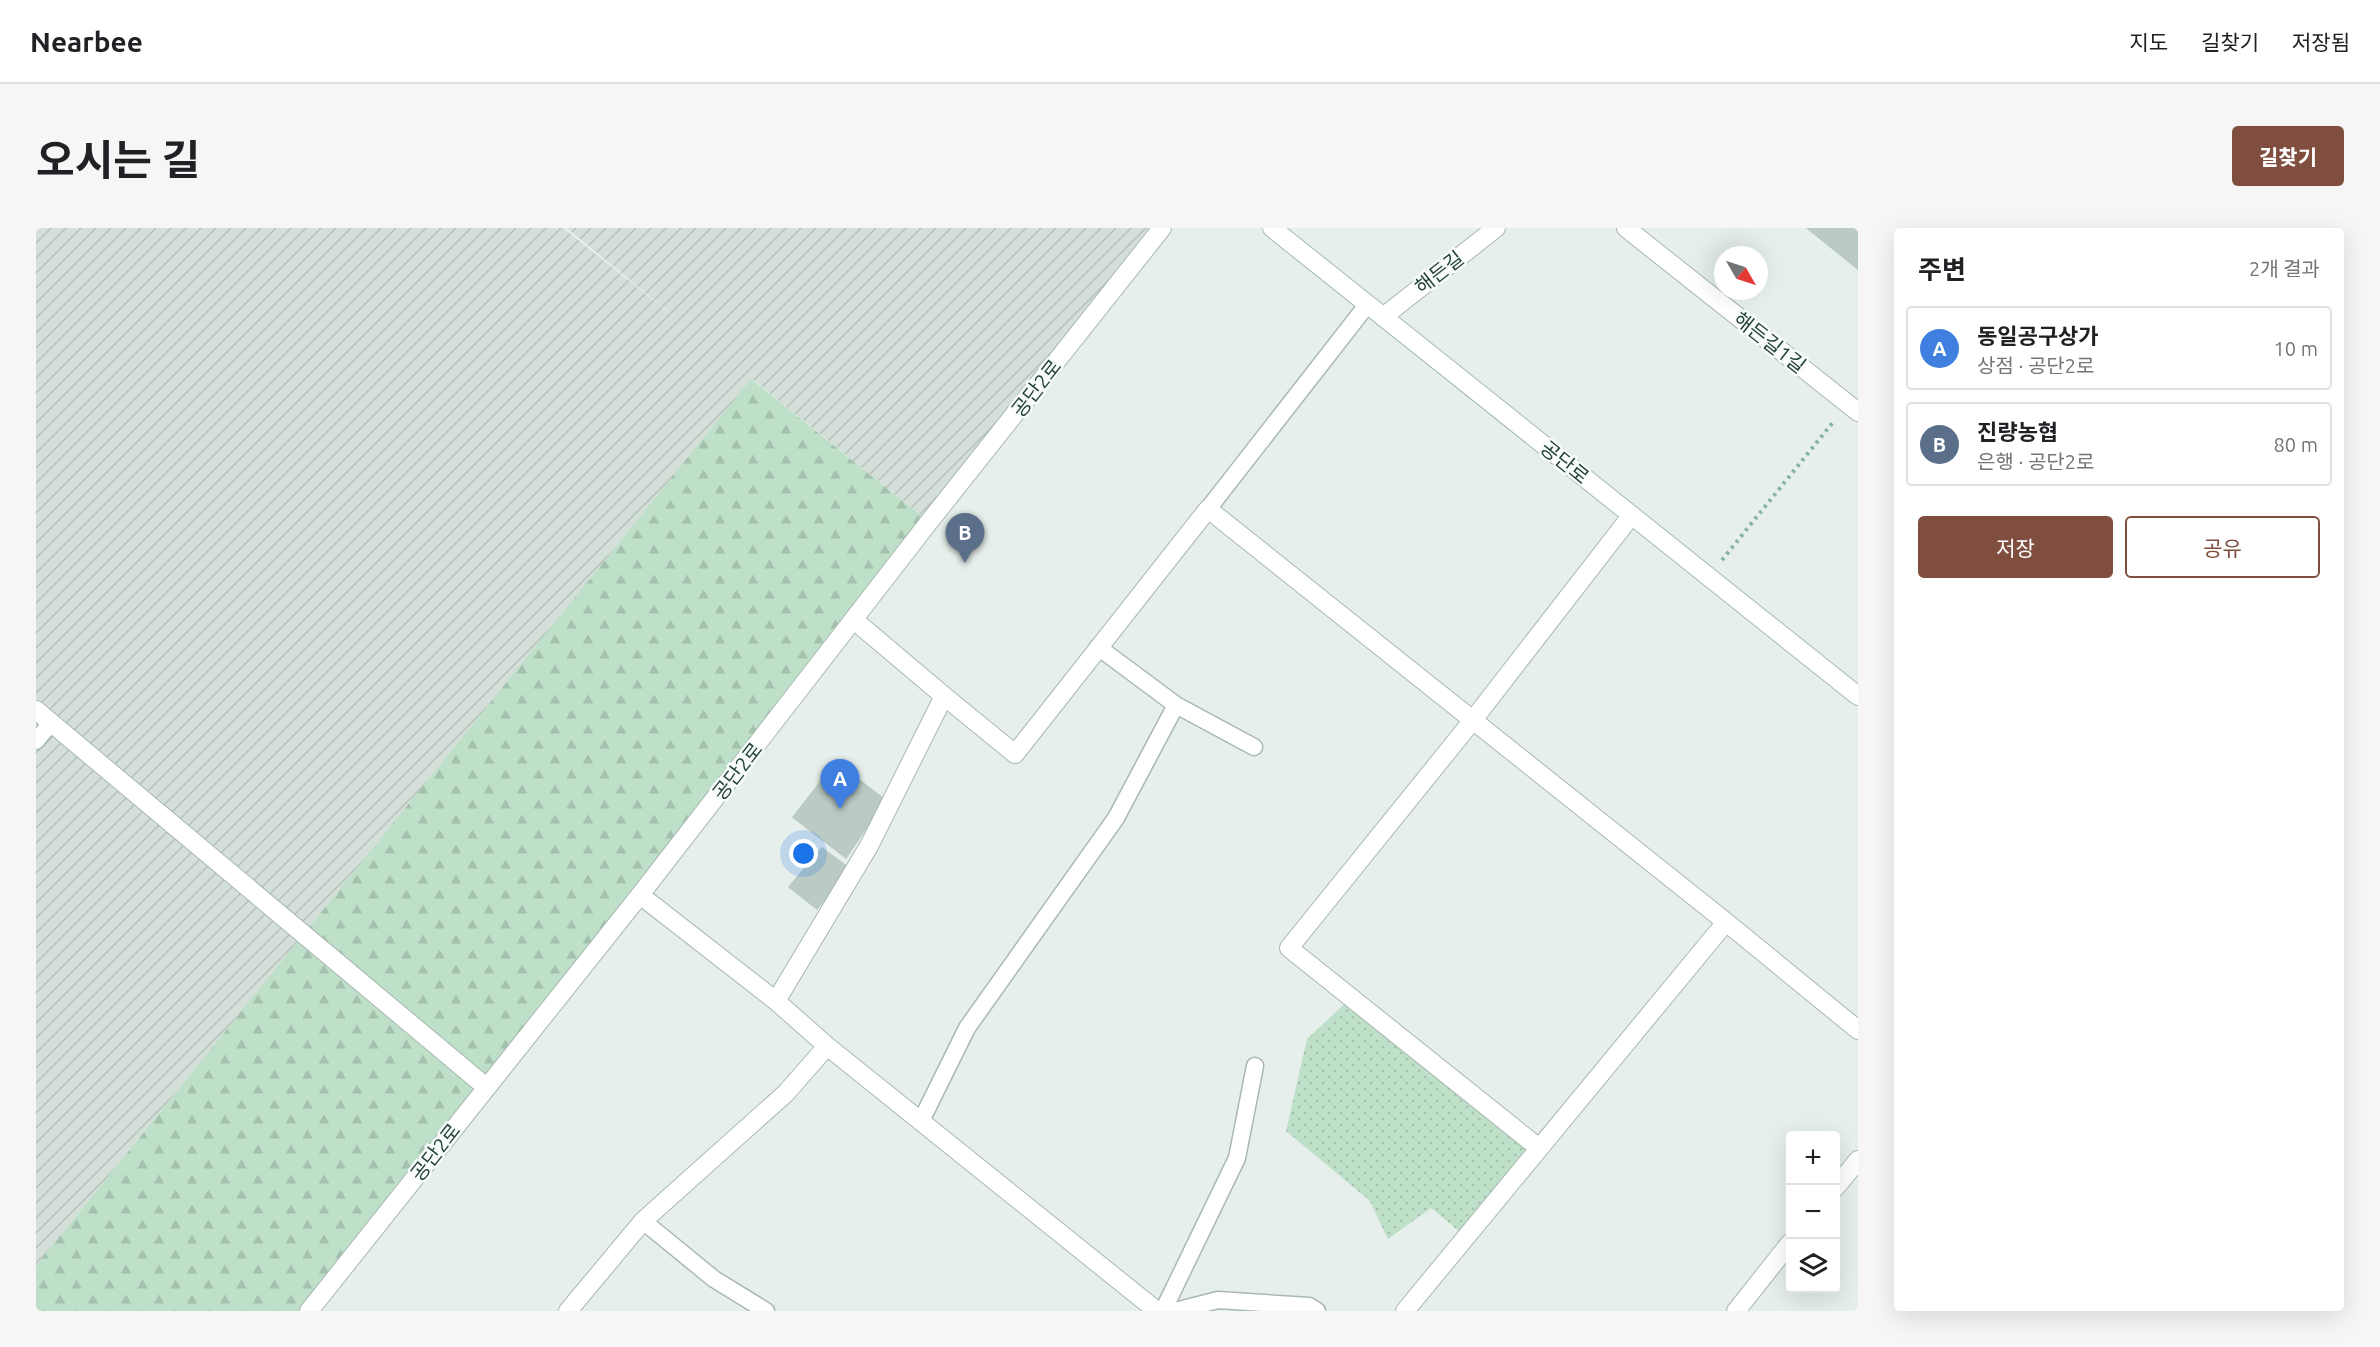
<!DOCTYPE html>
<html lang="ko">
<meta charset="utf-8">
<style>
:root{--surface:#fff;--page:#f6f6f6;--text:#202124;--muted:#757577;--line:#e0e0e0;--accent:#7f4e3f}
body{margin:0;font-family:Ubuntu,"Noto Sans KR",sans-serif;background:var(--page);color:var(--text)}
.controls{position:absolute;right:18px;bottom:18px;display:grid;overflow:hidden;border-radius:6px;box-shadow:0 6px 24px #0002}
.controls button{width:54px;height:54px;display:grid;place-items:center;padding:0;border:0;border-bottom:2px solid var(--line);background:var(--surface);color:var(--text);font:30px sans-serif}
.compass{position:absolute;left:1678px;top:18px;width:54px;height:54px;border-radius:50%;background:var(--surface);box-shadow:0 6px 24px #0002;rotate:129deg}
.you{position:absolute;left:768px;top:626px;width:21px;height:21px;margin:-15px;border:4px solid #fff;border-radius:50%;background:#1a73e8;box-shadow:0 0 0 9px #1a73e833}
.badge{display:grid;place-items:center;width:39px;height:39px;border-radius:50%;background:var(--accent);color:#fff;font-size:20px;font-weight:700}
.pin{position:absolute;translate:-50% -50px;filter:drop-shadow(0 2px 3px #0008)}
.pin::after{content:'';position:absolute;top:32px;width:21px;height:18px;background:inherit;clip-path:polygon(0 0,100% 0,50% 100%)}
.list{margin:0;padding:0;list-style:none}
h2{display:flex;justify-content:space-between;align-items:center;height:78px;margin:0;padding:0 24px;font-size:26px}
h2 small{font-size:20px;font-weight:400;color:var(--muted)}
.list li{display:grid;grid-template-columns:39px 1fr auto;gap:18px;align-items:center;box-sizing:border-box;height:84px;margin:0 12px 12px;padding:0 12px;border:2px solid var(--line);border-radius:6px}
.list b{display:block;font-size:22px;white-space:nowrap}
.list p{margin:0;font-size:20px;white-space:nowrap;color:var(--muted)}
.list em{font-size:20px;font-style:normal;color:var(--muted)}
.actions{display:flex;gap:12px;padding:18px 24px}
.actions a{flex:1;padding:14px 0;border:2px solid var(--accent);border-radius:6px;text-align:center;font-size:21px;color:var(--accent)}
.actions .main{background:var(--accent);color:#fff}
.icon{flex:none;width:33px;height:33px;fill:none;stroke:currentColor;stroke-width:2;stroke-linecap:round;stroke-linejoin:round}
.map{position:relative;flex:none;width:1822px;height:1083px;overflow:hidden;border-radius:6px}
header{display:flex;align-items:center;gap:36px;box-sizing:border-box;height:84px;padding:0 30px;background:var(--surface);border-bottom:2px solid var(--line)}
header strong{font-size:28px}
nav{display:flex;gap:33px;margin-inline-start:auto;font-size:21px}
.intro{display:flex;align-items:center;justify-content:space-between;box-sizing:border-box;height:144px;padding:0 36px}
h1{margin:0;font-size:42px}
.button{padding:15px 27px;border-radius:6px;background:var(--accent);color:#fff;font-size:21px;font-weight:700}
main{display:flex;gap:36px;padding:0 36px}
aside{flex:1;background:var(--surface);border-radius:6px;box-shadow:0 6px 24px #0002}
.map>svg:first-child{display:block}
.industrial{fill:url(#industrial-furrows)}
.forest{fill:url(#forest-firs)}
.park{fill:url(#park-dots)}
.building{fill:#bbcac4;stroke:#b8c9c2;stroke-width:1.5}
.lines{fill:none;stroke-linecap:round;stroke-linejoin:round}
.service-casing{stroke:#a8b8b2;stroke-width:19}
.minor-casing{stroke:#a8b8b2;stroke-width:20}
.tertiary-casing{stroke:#a8b8b2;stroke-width:20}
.secondary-casing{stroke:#a4bbb3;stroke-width:20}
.path{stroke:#86b3a5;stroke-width:4;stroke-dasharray:3 4.5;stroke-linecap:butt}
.service{stroke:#fff;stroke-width:16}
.minor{stroke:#fff;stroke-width:18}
.tertiary{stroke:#fff;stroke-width:18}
.secondary{stroke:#fff;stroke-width:18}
.labels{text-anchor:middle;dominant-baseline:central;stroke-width:5;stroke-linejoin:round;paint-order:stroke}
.street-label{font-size:20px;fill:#24423a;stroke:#f7fbf9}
</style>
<header>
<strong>Nearbee</strong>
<nav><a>지도</a><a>길찾기</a><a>저장됨</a></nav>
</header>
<div class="intro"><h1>오시는 길</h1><a class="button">길찾기</a></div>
<main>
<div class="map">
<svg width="1822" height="1083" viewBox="0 0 1822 1083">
<defs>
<pattern id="industrial-furrows" width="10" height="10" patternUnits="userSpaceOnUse" patternTransform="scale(1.5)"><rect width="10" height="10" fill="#d4dfda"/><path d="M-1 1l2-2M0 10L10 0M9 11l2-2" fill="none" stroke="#b6c1bc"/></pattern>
<pattern id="forest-firs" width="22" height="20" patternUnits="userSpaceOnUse" patternTransform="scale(1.5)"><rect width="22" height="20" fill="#bfe0c8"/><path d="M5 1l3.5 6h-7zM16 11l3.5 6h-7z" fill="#a4c1ad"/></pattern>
<pattern id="park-dots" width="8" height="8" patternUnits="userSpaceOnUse" patternTransform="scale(1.5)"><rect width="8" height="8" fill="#bfe0c8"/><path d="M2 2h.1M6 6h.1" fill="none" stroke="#a4c1ad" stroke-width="1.8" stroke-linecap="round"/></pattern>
</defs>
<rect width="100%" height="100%" fill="#e6efeb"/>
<path class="industrial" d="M 0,0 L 527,0 L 646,95 L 531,0 L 1126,0 L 893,294 L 716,151 L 0,1038 Z"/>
<path class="forest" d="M 715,151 L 893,294 L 268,1083 L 0,1083 L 0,1038 Z"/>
<path class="park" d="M 1315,770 L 1503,920 L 1430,1009 L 1395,980 L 1352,1011 L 1334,973 L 1250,903 L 1271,811 Z"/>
<path class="building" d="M 1771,0 L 1822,0 L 1822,41 Z
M 800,534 L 849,572 L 810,630 L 757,589 Z
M 786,620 L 813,640 L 781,681 L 753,659 Z"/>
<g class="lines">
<defs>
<path id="service" d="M 1172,281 L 1331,77
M 1062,419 L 1140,477 L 1218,519
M 0,513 L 15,495
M 885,893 L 931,800 L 1080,590 L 1140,477
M 607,993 L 678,1051 L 730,1083
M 1127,1083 L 1201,930 L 1219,838
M 1139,1083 L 1182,1072 L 1273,1078 L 1281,1083"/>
<path id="minor" d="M 1590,0 L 1822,184
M 1347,89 L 1460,0
M 818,392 L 908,468
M 0,482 L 450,859
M 604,667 L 740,773 L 791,818 L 1121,1083
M 740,773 L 833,618 L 908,468 L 979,526 L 1172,281 L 1690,694 L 1822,802
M 1503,920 L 1253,720 L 1437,492 L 1595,288
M 532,1083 L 607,993 L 750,865 L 791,818
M 1369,1083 L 1690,694"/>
<path id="tertiary" d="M 1800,959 L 1822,932
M 273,1083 L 604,667 L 893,294 L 1126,0
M 1700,1083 L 1754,1015"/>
<path id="secondary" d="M 1236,0 L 1822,468"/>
</defs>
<use href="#service" class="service-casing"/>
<use href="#minor" class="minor-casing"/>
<use href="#tertiary" class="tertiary-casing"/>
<use href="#secondary" class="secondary-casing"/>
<path class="path" d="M 1686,332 L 1798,193"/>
<use href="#service" class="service"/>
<use href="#minor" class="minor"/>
<use href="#tertiary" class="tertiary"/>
<use href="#secondary" class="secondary"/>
</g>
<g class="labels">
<g class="street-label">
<text transform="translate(1403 44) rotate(-38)">해든길</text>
<text transform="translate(1734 114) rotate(38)">해든길1길</text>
<text transform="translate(1000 160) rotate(-52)">공단2로</text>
<text transform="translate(1529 234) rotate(39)">공단로</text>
<text transform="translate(701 543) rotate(-52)">공단2로</text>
<text transform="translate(399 924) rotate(-52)">공단2로</text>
</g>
</g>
</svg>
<div class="controls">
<button>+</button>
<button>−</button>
<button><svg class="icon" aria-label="layers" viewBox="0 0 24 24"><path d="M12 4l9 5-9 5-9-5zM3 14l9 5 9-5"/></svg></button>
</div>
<svg class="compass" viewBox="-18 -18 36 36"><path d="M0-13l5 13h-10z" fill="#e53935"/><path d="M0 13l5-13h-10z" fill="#757577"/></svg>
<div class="you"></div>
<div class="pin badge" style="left:804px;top:581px;background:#3f7fe0">A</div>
<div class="pin badge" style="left:929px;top:335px;background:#5c6f8a">B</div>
</div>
<aside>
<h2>주변<small>2개 결과</small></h2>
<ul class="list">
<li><span class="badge" style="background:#3f7fe0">A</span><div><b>동일공구상가</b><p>상점 · 공단2로</p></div><em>10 m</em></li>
<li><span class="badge" style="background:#5c6f8a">B</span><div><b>진량농협</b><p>은행 · 공단2로</p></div><em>80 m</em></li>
</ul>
<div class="actions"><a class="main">저장</a><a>공유</a></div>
</aside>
</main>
